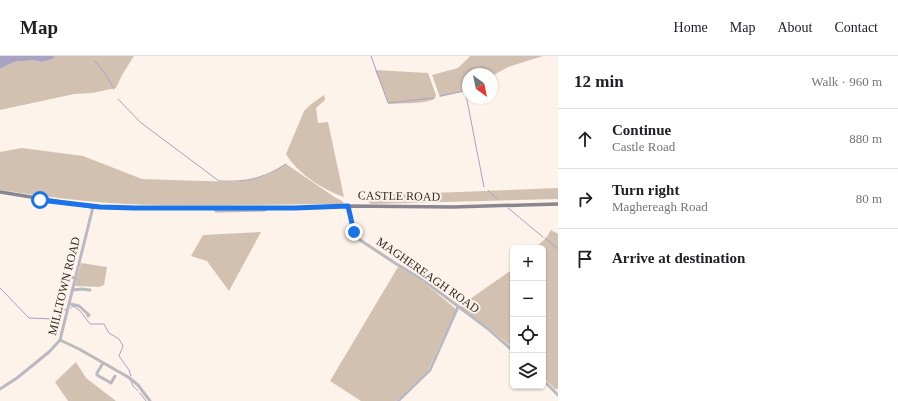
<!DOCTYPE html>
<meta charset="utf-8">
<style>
:root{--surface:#fff;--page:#f2f2f2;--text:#202124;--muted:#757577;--line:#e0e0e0}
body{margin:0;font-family:"Times New Roman",serif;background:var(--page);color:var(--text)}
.controls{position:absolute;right:12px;bottom:12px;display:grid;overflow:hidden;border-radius:6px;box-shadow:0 1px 3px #0004}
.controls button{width:36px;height:36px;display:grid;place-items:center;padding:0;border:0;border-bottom:1px solid var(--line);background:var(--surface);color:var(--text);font:20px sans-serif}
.compass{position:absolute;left:462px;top:12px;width:36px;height:36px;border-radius:50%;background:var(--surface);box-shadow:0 1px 3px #0004;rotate:147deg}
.stop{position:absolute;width:12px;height:12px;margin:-9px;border:3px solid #1a73e8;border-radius:50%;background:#fff}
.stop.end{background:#1a73e8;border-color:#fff;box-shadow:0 1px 4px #0008}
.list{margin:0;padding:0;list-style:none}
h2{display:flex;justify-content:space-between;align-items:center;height:52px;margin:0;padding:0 16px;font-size:17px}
h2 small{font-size:13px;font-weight:400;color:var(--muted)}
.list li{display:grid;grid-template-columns:26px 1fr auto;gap:12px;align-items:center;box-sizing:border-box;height:60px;padding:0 16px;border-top:1px solid var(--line)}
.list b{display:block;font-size:15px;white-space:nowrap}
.list p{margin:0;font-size:13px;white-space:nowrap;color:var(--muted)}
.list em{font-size:13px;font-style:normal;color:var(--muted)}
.icon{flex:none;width:22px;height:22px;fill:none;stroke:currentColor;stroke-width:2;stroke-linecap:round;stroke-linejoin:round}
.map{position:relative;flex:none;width:558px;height:345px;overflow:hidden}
header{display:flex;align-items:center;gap:24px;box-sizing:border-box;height:56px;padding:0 20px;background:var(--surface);border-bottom:1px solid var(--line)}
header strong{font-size:19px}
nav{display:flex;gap:22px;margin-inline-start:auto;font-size:14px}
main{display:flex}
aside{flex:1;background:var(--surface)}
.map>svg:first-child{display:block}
.green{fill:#d2c1b1}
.water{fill:#a9a2c2}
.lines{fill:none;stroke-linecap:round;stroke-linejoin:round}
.stream{stroke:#a9a2c2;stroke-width:1}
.minor{stroke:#bab9bf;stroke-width:3}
.major{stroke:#898692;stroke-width:3.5}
.route{stroke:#1a73e8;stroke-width:5}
.labels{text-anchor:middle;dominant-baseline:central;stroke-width:4;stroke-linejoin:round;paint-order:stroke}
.street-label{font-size:12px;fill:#2f2b27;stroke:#fdf3ea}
</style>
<header>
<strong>Map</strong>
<nav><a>Home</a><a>Map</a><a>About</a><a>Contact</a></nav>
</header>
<main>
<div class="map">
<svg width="558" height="345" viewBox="0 0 558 345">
<rect width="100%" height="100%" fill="#fdf3ea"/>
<path class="green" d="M 55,0 L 134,0 L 122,19 L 116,32 L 92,37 L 74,38 L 0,54 L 0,13 L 14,6 L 34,4 L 41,6 L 53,3 Z
M 470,0 L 543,0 L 508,11 L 492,20 L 492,18 L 468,18 L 468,34 L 440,41 L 432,19 L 458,12 Z
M 375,14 L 428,17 L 436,39 C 435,43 435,43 432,44 C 420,48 402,47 389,48 Z
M 324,39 L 325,44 L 316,52 L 318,67 L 328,66 L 344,141 C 322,133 298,118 286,98 L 304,55 L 310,49 Z
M 22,92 L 83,100 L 142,123 L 233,126 L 254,123 L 269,118 L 286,108 L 336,142 L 342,145 L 344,148 C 271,148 199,151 127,148 C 84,146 42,140 0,134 L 0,96 Z
M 558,132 L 558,143 L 371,148 L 366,143 L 358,142 L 356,140 Z
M 551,174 L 558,178 L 558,333 L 555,333 L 543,321 L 543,192 L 535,192 L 546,182 Z
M 261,176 L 229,235 L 207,205 L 191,200 L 203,179 Z
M 81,207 L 107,211 L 104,229 L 99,231 L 75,230 Z
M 398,211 L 422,225 L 456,253 L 428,314 L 396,345 L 361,345 L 330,325 Z
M 513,213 L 513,292 L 489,272 L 460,250 Z
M 76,306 L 86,322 L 116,345 L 68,345 L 55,326 Z"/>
<path class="water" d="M 0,0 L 55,0 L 53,3 L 41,6 L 34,4 L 14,6 L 0,13 Z"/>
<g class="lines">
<path class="stream" d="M 371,0 L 388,47 L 433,42
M 95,5 L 106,19 L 114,33
M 466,39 L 484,131
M 440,40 L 465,35
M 118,43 L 140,66 L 219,125 C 247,126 262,123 286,108
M 488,134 L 497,143
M 508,152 L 519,161
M 520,162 L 543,181
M 545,182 L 558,193
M 0,232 L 29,262 L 53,263 L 66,253
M 71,252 L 73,250 L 80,255 L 90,268 L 104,268 L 109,277 L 119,283 L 123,290 L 119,300 L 129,314 L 131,320
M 131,325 L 133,330 L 138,335
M 140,337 L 146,345"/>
<path class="minor" d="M 348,150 L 354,177 L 360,184 L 398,209 L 423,224 L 487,272 L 513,295
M 216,152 L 216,155 L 265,154 L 266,152
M 70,220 L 76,223
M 73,234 L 81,233 L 90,234
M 70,248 L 79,250 L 89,259 L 88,260
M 60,284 L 79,293 L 128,321 L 138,329 L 150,345
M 103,307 L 97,317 L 97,319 L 111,327 L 115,320
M 543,324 L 558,339
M 0,333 L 17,322 L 49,296 L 60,284 L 93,151
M 398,345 L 430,314 L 458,251"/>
<path class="major" d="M 0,136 L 93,151 L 135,152 L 294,152 L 348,150 L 453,151 L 558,148"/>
</g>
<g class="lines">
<path class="route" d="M 40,144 L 100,151 L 135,152 L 294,152 L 348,150 L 354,176"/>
</g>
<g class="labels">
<g class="street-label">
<text transform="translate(399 140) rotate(1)">CASTLE ROAD</text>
<text transform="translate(428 219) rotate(35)">MAGHEREAGH ROAD</text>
<text transform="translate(64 230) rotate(-76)">MILLTOWN ROAD</text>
</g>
</g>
</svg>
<div class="controls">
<button>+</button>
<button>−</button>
<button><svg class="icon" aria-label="locate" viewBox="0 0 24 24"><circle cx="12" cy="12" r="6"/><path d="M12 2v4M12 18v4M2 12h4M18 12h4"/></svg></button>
<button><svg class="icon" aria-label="layers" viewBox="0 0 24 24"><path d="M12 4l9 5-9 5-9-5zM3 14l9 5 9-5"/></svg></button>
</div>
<svg class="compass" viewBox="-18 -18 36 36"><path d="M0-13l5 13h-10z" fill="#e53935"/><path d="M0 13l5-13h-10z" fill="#757577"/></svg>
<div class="stop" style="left:40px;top:144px"></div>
<div class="stop end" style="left:354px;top:176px"></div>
</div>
<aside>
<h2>12 min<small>Walk · 960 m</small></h2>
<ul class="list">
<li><svg class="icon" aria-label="ahead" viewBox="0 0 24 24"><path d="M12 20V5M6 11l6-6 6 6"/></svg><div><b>Continue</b><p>Castle Road</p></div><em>880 m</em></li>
<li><svg class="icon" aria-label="right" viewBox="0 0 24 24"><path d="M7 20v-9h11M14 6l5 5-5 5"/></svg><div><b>Turn right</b><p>Maghereagh Road</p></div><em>80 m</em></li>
<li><svg class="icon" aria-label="arrive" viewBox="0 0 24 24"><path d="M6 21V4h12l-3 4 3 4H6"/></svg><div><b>Arrive at destination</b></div></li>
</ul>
</aside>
</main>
